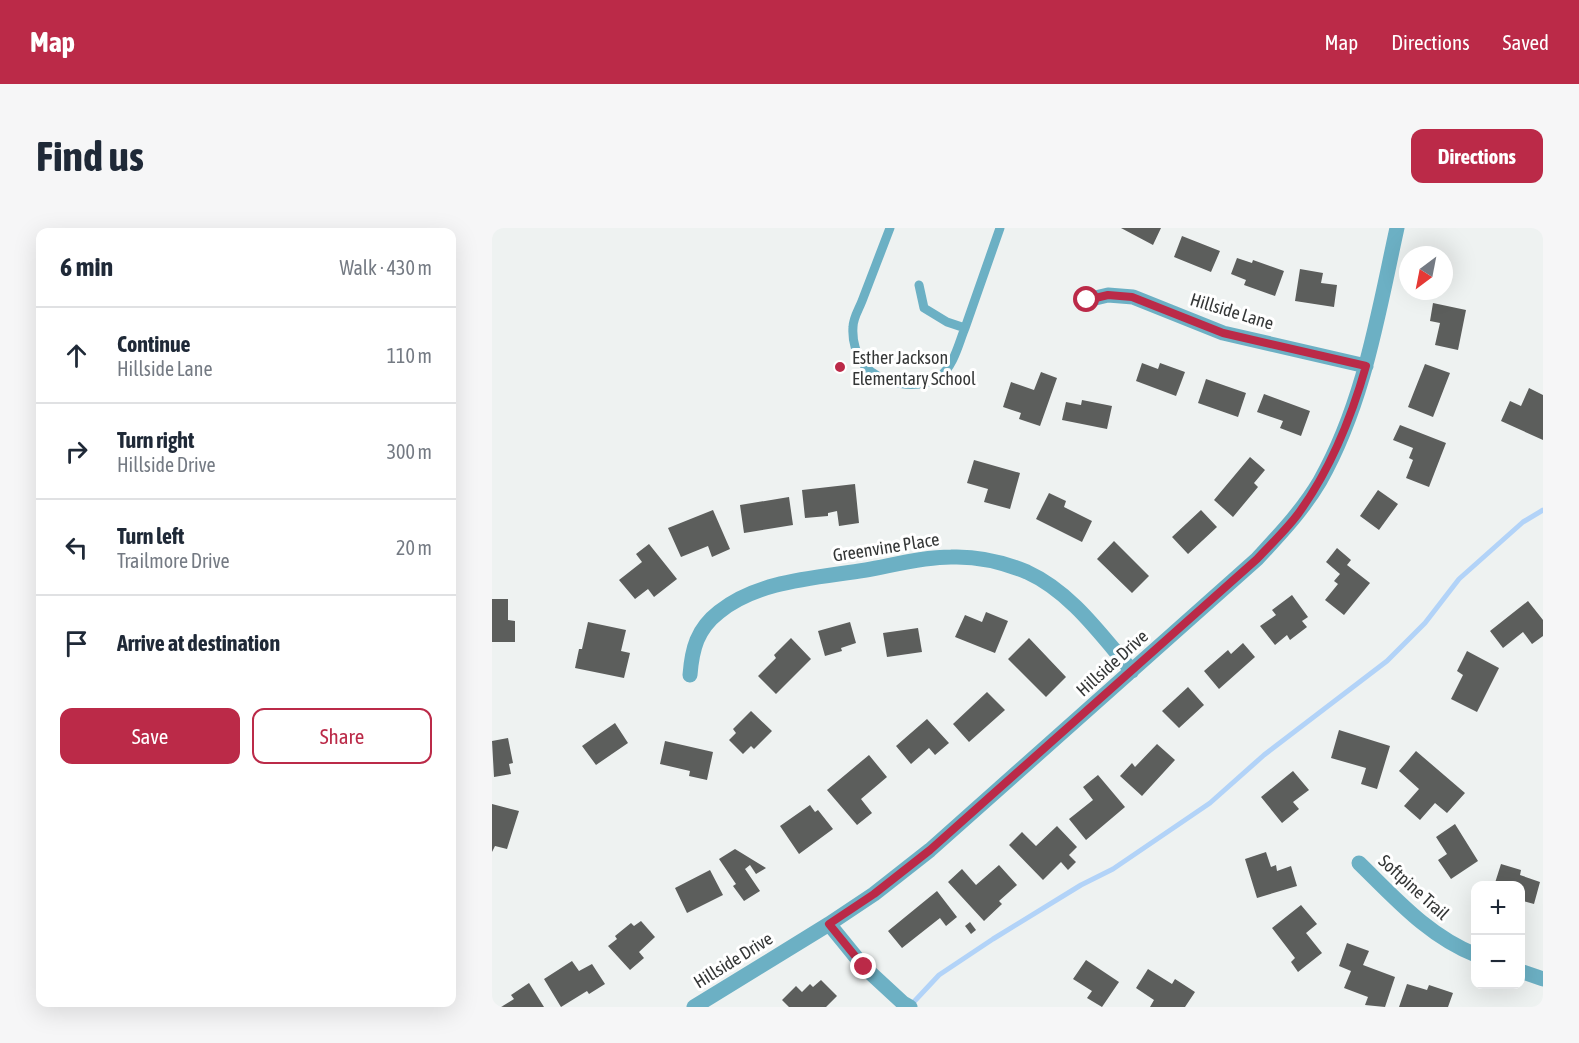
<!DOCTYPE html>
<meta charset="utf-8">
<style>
:root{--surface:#fff;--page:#f6f6f7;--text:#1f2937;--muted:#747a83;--line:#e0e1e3;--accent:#bb2a48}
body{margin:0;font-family:"Asap Condensed",sans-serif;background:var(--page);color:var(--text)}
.controls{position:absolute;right:18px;bottom:18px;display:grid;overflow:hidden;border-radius:12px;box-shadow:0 6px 24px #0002}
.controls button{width:54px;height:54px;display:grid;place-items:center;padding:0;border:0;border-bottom:2px solid var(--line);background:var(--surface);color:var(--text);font:30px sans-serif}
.compass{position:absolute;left:907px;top:18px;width:54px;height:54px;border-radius:50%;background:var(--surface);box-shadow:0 6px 24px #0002;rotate:212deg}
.stop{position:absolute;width:18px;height:18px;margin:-14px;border:4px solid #bb2a48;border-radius:50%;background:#fff}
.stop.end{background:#bb2a48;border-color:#fff;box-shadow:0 2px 6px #0008}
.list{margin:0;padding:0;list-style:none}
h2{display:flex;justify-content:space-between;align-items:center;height:78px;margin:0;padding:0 24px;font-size:26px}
h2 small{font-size:20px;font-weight:400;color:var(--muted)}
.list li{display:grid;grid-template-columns:39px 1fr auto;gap:18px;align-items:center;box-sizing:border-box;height:96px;padding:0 24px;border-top:2px solid var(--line)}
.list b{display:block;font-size:22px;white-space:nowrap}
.list p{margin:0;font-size:20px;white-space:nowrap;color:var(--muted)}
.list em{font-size:20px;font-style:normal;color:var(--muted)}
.actions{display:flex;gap:12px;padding:18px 24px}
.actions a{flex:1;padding:14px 0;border:2px solid var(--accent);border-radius:12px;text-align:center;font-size:21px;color:var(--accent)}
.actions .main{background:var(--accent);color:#fff}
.icon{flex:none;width:33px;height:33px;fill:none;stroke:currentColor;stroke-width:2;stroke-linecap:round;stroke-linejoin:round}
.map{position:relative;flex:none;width:1051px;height:779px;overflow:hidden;border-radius:12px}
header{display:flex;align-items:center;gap:36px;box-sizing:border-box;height:84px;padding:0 30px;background:var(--accent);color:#fff}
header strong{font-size:28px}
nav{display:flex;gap:33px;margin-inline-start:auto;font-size:21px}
.intro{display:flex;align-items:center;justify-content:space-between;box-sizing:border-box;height:144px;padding:0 36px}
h1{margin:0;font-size:42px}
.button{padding:15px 27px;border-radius:12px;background:var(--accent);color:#fff;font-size:21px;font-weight:700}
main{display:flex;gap:36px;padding:0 36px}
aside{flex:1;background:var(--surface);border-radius:12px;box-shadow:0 6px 24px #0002}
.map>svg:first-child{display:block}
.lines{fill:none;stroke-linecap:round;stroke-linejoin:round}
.stream{stroke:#b2d3f8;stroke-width:5}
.building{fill:#5c5e5c}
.service{stroke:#6cb0c4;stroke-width:9}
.minor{stroke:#6cb0c4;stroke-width:15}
.route{stroke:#bb2a48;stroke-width:8}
.poi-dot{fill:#bb2a48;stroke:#fff;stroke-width:2}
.labels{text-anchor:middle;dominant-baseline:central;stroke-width:6;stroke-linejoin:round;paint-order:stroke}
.street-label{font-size:18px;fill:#353737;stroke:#fff}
.poi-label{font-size:18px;fill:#353737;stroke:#fff;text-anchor:start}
</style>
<header>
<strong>Map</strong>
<nav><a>Map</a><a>Directions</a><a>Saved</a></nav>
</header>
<div class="intro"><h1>Find us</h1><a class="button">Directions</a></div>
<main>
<aside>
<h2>6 min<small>Walk · 430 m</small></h2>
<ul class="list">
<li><svg class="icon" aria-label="ahead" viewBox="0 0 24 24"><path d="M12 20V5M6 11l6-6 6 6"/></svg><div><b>Continue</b><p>Hillside Lane</p></div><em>110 m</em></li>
<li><svg class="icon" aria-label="right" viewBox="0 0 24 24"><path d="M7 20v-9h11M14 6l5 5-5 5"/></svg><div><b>Turn right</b><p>Hillside Drive</p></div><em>300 m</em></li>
<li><svg class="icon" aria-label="left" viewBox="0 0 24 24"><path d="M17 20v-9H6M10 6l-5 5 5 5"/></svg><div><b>Turn left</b><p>Trailmore Drive</p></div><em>20 m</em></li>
<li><svg class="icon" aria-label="arrive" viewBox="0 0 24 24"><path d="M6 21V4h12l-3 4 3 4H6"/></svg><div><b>Arrive at destination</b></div></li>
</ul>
<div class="actions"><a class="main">Save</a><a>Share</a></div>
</aside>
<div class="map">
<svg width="1051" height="779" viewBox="0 0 1051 779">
<rect width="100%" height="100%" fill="#eef2f1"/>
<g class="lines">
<path class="stream" d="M 418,778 L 447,747 L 501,711 L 589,657 L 621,641 L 718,575 L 772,527 L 895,433 L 933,395 L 967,351 L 1031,294 L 1051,282"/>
</g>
<path class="building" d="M 629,0 L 669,0 L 661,17 Z
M 690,8 L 728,23 L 719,44 L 682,29 Z
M 745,30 L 760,35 L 761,32 L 792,43 L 783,68 L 752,57 L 754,52 L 739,46 Z
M 808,41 L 831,45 L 829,55 L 845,57 L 842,79 L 803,73 Z
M 941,75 L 974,82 L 966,122 L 943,117 L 948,95 L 938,93 Z
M 650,135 L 666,141 L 668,135 L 693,144 L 684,168 L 644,153 Z
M 933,136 L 958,145 L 941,189 L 916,179 Z
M 549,144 L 565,150 L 548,198 L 527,191 L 529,185 L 511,179 L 519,154 L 542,162 Z
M 714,151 L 754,165 L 746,189 L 706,175 Z
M 1037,160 L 1051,167 L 1051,212 L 1009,193 L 1018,173 L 1029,178 Z
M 772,166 L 818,183 L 809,208 L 788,200 L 791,193 L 765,184 Z
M 590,172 L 620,178 L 615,201 L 570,192 L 574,174 L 589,177 Z
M 908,197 L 954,215 L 937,259 L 914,250 L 921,232 L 917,230 L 921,220 L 901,212 Z
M 758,229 L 773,242 L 762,255 L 766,259 L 741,289 L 722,272 Z
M 482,232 L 528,245 L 518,281 L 492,274 L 496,261 L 475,255 Z
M 363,256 L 367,295 L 347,298 L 345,283 L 336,285 L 336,288 L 313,290 L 310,262 Z
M 886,262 L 906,276 L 887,302 L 868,288 Z
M 557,265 L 574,273 L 572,279 L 600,293 L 590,314 L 544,291 Z
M 297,269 L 301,297 L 252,305 L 248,277 Z
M 221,282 L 238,321 L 220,329 L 216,318 L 189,329 L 176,300 Z
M 709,282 L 725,299 L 696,326 L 680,309 Z
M 622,313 L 657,348 L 640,365 L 605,331 Z
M 157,316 L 185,351 L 162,369 L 156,361 L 143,371 L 127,352 L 150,334 L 144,326 Z
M 845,320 L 859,332 L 855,337 L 878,355 L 852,387 L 833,372 L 846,356 L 842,353 L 848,346 L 834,334 Z
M 800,367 L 816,389 L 810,393 L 815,399 L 798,412 L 795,407 L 783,417 L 768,398 L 784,387 L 780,382 Z
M 0,371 L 16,371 L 16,392 L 23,393 L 23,414 L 0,414 Z
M 1036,373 L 1051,392 L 1051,408 L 1040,416 L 1031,404 L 1011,420 L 998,403 Z
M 494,384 L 516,393 L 503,425 L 463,409 L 473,387 L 490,394 Z
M 96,394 L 134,402 L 129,423 L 138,425 L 132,450 L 83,440 L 87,421 L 90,421 Z
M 358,394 L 364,415 L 349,420 L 350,423 L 333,428 L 326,403 Z
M 426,400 L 430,424 L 395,429 L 391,405 Z
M 299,410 L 319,431 L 284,466 L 266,448 L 284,430 L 282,427 Z
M 537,410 L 574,449 L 554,469 L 516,431 Z
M 751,415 L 763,429 L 727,461 L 712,443 L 736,422 L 739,426 Z
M 975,423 L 1007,440 L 985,484 L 959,471 L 971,447 L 965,443 Z
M 696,459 L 712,477 L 687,500 L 670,483 Z
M 495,464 L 513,482 L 477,514 L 461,496 Z
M 259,483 L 280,503 L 262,521 L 259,518 L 251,526 L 237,512 L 244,505 L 241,501 Z
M 435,491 L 457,515 L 443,527 L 437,520 L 419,536 L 404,518 Z
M 123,495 L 136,515 L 104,537 L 90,518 Z
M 847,502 L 898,518 L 885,561 L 869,556 L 874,540 L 839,530 Z
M 16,510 L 21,535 L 17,536 L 19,546 L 2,549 L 0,513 Z
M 173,513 L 221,524 L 215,552 L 197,548 L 198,543 L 168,536 Z
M 665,516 L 683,532 L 650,568 L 628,548 L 640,535 L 643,539 Z
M 924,523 L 973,565 L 955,585 L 943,575 L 928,592 L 912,578 L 927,561 L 907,543 Z
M 377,527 L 395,549 L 369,571 L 380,585 L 365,597 L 335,562 Z
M 801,543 L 817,562 L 801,574 L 807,581 L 790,595 L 769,569 Z
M 606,547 L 633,579 L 594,612 L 577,591 L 601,572 L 591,559 Z
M 0,576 L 27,583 L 15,621 L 3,618 L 0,624 Z
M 318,577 L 323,584 L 326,582 L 341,601 L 307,626 L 288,598 Z
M 963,596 L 986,633 L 959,651 L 946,632 L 955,626 L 944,609 Z
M 565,598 L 585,619 L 577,627 L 584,634 L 576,642 L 569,634 L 551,652 L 517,617 L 530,604 L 544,618 Z
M 243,621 L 274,640 L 264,646 L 258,637 L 253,641 L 268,663 L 252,673 L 241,658 L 244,656 L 227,631 Z
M 774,624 L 779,639 L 784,637 L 785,643 L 799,638 L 805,658 L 765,670 L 753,631 Z
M 1009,636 L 1029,642 L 1028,647 L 1048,654 L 1042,676 L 1028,672 L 1028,658 L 1002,658 Z
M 507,637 L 525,657 L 507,673 L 510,676 L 492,693 L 456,654 L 470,641 L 484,657 Z
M 218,642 L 231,667 L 195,685 L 183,660 Z
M 445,663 L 465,689 L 454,698 L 448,690 L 410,720 L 396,703 Z
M 809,677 L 825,696 L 814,705 L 830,725 L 806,744 L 799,734 L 803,730 L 780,700 Z
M 149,693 L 163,709 L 147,724 L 152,730 L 138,742 L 116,718 L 125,711 L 123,708 L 139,695 L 142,698 Z
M 478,694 L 484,702 L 479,706 L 473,698 Z
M 855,715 L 877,723 L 871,737 L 903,749 L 893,779 L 873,777 L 876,769 L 852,760 L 859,743 L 847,738 Z
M 594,732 L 627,754 L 610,779 L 595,770 L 600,763 L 581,751 Z
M 80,733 L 87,743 L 100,736 L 113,756 L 97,766 L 95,763 L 69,779 L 52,751 Z
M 656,741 L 680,756 L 683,751 L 703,764 L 693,779 L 658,779 L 662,772 L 644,760 Z
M 329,752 L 345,768 L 334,779 L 297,779 L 290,772 L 304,758 L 310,764 L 318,756 L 321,759 Z
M 37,755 L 52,779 L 9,779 L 22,771 L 19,767 Z
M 915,756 L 935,762 L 937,757 L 961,765 L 956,779 L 907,779 Z"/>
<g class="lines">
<path class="service" d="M 398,0 C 389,24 379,49 370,73 C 367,81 361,90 361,99 C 360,112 364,127 372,137 C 389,157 427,163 448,148 C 462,138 467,114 473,100
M 427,57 L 432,80 L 455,94 L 473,100 L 508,0"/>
<path class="minor" d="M 595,72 L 616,67 L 641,69 L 731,105 L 874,138
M 198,447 C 200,421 205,401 227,384 C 267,352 325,350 374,342 C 402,337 431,329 459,329 C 485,328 511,334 535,344 C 579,364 609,407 640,443
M 867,635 C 903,670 936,708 984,727
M 337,696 L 372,739 L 411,775 L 418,779
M 1028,743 L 1051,751
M 202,779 L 337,696 L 382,666 L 438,622 L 765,331 C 788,306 811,282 828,253 C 872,175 886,86 905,0"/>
</g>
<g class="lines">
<path class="route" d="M 372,739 L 337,696 L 382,666 L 438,622 L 765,331 C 779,316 794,302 806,286 C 839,241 859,191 874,138 L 731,105 L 640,69 L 616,67 L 595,72"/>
</g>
<circle class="poi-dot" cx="348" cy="139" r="6"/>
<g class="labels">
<g class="street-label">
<text transform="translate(740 83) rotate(17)">Hillside Lane</text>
<text transform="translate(394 319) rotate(-9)">Greenvine Place</text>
<text transform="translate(620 435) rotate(-42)">Hillside Drive</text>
<text transform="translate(922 659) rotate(42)">Softpine Trail</text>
<text transform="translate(241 732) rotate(-32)">Hillside Drive</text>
</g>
<g class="poi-label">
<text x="360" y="129">Esther Jackson<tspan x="360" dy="21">Elementary School</tspan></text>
</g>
</g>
</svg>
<div class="controls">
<button>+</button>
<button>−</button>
</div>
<svg class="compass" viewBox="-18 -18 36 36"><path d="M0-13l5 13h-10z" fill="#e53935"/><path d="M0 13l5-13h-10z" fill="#747a83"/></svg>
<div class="stop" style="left:595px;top:72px"></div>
<div class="stop end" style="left:372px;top:739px"></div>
</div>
</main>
